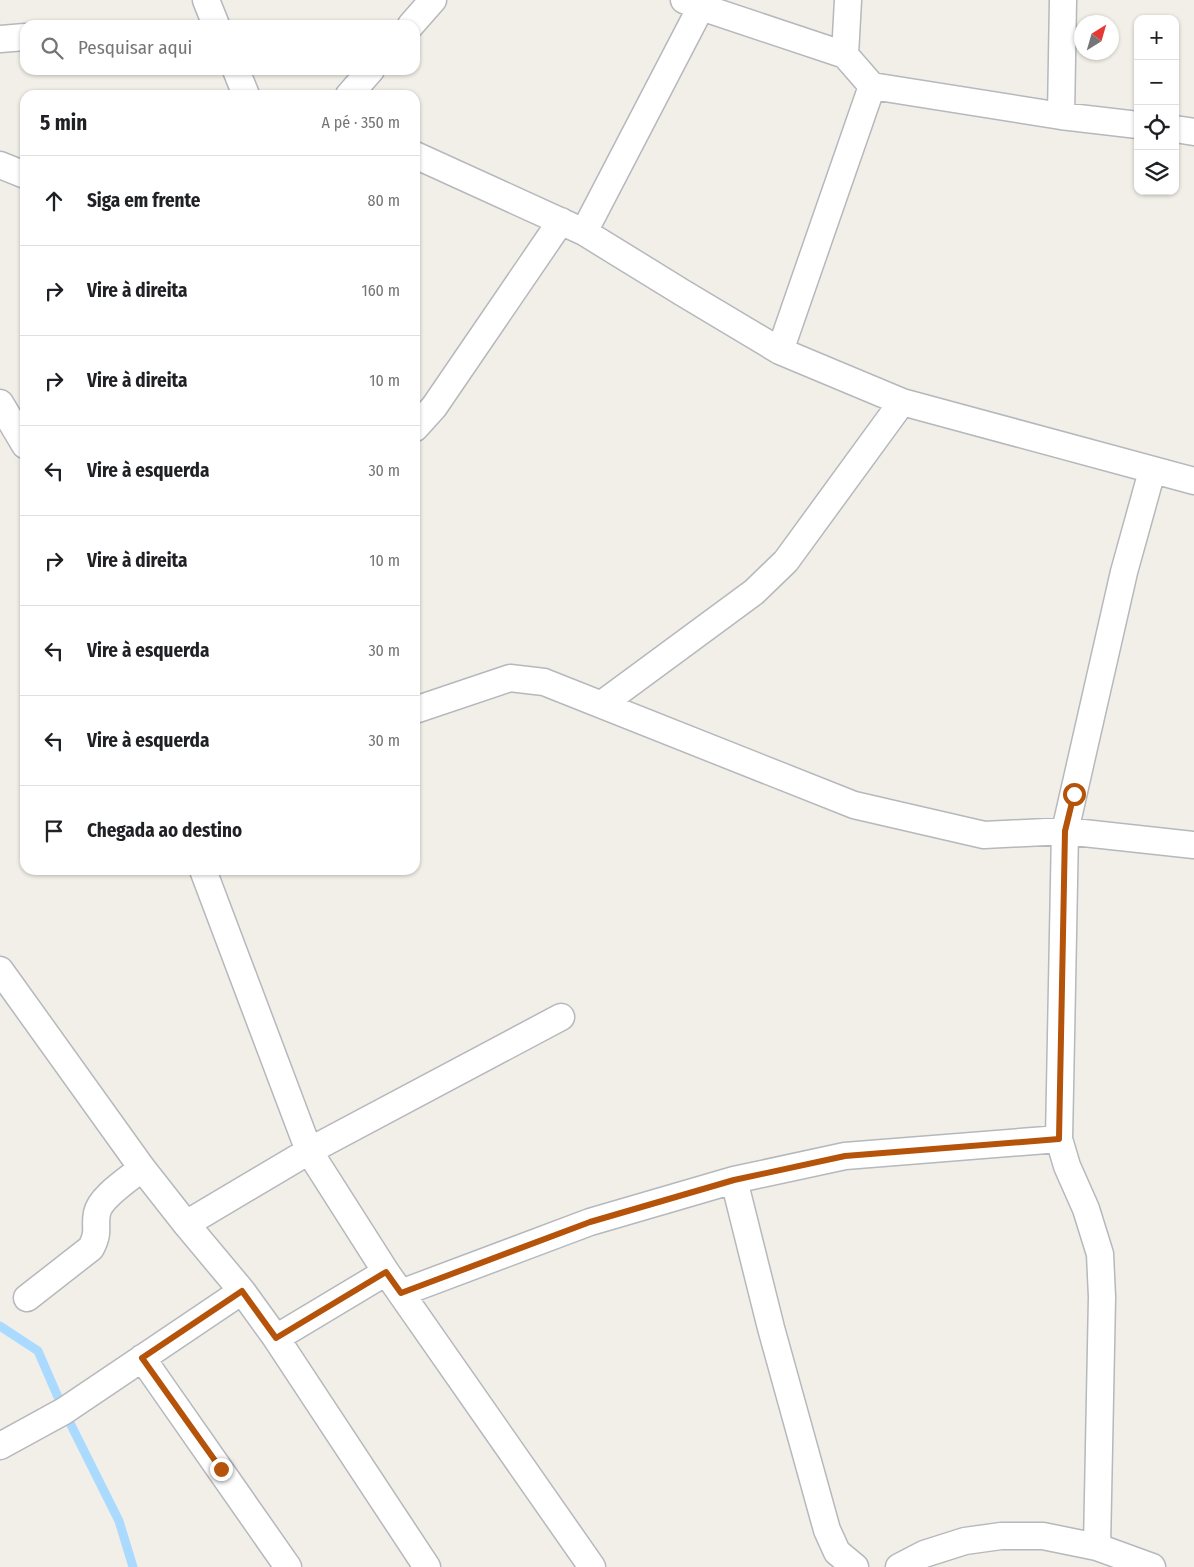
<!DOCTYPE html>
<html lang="pt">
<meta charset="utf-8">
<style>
:root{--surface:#fff;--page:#f6f6f6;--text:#202124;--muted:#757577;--line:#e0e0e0}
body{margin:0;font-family:"Fira Sans Condensed",sans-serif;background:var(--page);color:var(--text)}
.controls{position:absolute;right:15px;top:15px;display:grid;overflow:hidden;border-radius:10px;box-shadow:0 1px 4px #0004}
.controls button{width:45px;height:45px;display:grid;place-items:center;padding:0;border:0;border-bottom:1px solid var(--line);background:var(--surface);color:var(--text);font:25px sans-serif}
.compass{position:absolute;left:1074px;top:15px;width:45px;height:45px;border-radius:50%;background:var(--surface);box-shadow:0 1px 4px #0004;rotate:37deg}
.stop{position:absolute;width:15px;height:15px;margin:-11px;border:4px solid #b45309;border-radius:50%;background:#fff}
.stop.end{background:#b45309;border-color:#fff;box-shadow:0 1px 5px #0008}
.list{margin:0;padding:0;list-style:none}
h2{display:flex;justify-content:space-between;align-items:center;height:65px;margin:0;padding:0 20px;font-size:21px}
h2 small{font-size:16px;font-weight:400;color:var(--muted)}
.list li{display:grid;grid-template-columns:32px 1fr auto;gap:15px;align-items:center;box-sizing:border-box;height:90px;padding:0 20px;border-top:1px solid var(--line)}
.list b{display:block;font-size:19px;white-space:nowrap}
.list em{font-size:16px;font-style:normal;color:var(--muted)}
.icon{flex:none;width:28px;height:28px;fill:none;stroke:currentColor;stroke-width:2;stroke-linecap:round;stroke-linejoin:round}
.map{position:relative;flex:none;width:1194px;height:1567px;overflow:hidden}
.search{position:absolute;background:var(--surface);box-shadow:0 1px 4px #0004;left:20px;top:20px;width:400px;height:55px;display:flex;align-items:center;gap:12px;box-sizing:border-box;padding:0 18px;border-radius:15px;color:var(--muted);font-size:19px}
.panel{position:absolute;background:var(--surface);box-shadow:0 1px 4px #0004;left:20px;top:90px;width:400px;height:785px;border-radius:15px}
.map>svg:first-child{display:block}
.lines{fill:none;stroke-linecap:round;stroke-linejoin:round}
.stream{stroke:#aadaff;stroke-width:9}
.minor-casing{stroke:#b5b8bc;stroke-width:29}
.minor{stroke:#fff;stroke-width:26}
.route{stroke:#b45309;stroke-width:6}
</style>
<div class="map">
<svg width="1194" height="1567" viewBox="0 0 1194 1567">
<rect width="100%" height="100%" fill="#f1efe8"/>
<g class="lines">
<path class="stream" d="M 0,1326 L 38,1351 L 64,1411 L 119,1521 L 133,1567"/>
<defs>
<path id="minor" d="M 206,0 L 216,25
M 684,0 L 701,7 L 845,55 L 872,86 L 1061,116 L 1138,125
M 411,25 L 433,0
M 0,39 L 25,37
M 845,55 L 848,0
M 236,70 L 246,95
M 349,95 L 371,70
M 1061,116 L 1063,0
M 1175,129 L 1194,132
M 415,155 L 584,232 L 683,293 L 780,351 L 902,402 L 1194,481
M 0,165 L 25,175
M 584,232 L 701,7
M 780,351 L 872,86
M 0,403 L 25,445
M 415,428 L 434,407 L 561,221
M 602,704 L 754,592 L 786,561 L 902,402
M 415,710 L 510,678 L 544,682 L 854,805 L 984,835 L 1065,831 L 1194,845
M 203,870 L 309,1151 L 386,1272 L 592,1567
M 0,970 L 142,1168 L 186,1224 L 242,1291 L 276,1338 L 427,1567
M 734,1180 L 771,1328 L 827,1530 L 837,1552 L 855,1567
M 186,1224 L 309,1151 L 561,1017
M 401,1293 L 590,1222 L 734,1180 L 845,1156 L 1059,1139
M 27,1298 L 91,1248 C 100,1230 94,1229 97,1213 C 100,1197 129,1179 142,1168
M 276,1338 L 386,1272
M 142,1358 L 288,1567
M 0,1446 L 64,1411 L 242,1291
M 1097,1547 L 1102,1297 L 1100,1254 L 1086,1209 L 1067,1166 L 1059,1139 L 1065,831 L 1124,572 L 1152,471
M 899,1567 L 924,1554 L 965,1541 L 1001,1536 L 1043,1536 L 1097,1547 L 1152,1567"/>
</defs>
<use href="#minor" class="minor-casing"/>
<use href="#minor" class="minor"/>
</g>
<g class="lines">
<path class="route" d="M 221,1469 L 142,1358 L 242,1291 L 276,1338 L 386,1272 L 401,1293 L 590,1222 L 734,1180 L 845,1156 L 1059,1139 L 1065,831 L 1074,794"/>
</g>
</svg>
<div class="controls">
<button>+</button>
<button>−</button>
<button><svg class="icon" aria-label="locate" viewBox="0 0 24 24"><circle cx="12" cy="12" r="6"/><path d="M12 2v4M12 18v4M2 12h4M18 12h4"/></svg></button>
<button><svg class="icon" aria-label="layers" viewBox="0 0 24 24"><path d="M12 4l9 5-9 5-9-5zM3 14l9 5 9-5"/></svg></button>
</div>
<svg class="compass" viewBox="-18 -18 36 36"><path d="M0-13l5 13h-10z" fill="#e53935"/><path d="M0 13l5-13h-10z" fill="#757577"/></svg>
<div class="stop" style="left:1074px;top:794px"></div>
<div class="stop end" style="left:221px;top:1469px"></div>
<div class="search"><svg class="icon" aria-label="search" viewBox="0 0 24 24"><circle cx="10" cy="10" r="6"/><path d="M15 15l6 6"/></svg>Pesquisar aqui</div>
<section class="panel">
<h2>5 min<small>A pé · 350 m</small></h2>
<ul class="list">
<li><svg class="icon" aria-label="ahead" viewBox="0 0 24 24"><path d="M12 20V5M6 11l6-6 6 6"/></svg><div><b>Siga em frente</b></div><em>80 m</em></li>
<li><svg class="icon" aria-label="right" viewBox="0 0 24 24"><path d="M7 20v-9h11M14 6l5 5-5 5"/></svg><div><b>Vire à direita</b></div><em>160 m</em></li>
<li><svg class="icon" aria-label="right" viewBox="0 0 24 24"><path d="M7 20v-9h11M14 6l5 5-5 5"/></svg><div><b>Vire à direita</b></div><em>10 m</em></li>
<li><svg class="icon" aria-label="left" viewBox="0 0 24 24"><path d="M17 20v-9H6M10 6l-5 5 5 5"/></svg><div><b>Vire à esquerda</b></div><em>30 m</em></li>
<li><svg class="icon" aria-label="right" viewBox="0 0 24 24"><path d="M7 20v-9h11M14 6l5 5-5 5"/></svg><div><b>Vire à direita</b></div><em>10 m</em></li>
<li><svg class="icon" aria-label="left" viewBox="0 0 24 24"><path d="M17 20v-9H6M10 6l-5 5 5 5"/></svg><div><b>Vire à esquerda</b></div><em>30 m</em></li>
<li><svg class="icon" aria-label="left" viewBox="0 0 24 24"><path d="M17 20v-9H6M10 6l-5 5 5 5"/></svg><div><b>Vire à esquerda</b></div><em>30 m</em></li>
<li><svg class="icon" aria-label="arrive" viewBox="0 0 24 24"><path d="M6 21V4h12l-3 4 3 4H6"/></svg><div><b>Chegada ao destino</b></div></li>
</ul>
</section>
</div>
